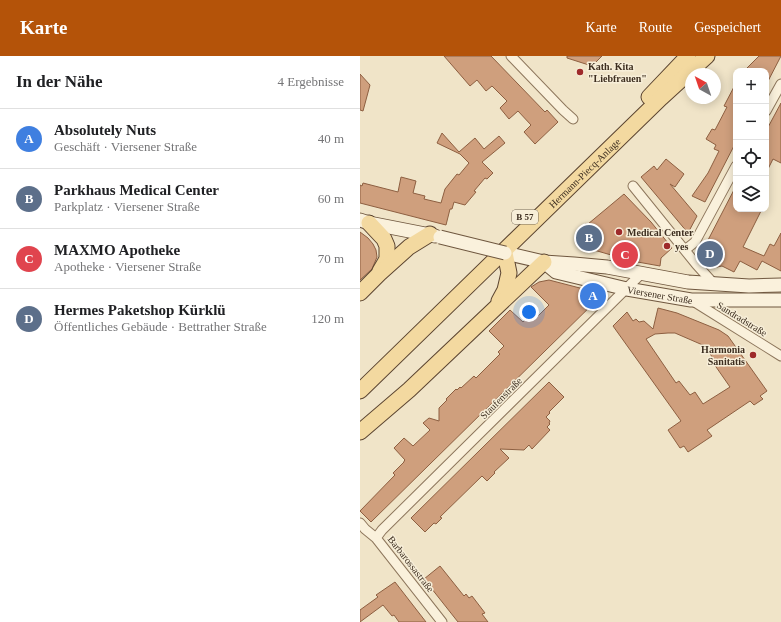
<!DOCTYPE html>
<html lang="de">
<meta charset="utf-8">
<style>
:root{--surface:#fff;--page:#f6f6f6;--text:#202124;--muted:#757577;--line:#e0e0e0;--accent:#b45309}
body{margin:0;font-family:"Times New Roman",serif;background:var(--page);color:var(--text)}
.controls{position:absolute;right:12px;top:12px;display:grid;overflow:hidden;border-radius:8px;box-shadow:0 2px 10px #0003}
.controls button{width:36px;height:36px;display:grid;place-items:center;padding:0;border:0;border-bottom:1px solid var(--line);background:var(--surface);color:var(--text);font:20px sans-serif}
.compass{position:absolute;left:325px;top:12px;width:36px;height:36px;border-radius:50%;background:var(--surface);box-shadow:0 2px 10px #0003;rotate:320deg}
.you{position:absolute;left:169px;top:256px;width:14px;height:14px;margin:-10px;border:3px solid #fff;border-radius:50%;background:#1a73e8;box-shadow:0 0 0 6px #1a73e833}
.badge{display:grid;place-items:center;width:26px;height:26px;border-radius:50%;background:var(--accent);color:#fff;font-size:13px;font-weight:700}
.pin{position:absolute;translate:-50% -50%;border:2px solid #fff;box-shadow:0 1px 4px #0006}
.list{margin:0;padding:0;list-style:none}
h2{display:flex;justify-content:space-between;align-items:center;height:52px;margin:0;padding:0 16px;font-size:17px}
h2 small{font-size:13px;font-weight:400;color:var(--muted)}
.list li{display:grid;grid-template-columns:26px 1fr auto;gap:12px;align-items:center;box-sizing:border-box;height:60px;padding:0 16px;border-top:1px solid var(--line)}
.list b{display:block;font-size:15px;white-space:nowrap}
.list p{margin:0;font-size:13px;white-space:nowrap;color:var(--muted)}
.list em{font-size:13px;font-style:normal;color:var(--muted)}
.icon{flex:none;width:22px;height:22px;fill:none;stroke:currentColor;stroke-width:2;stroke-linecap:round;stroke-linejoin:round}
.map{position:relative;flex:none;width:421px;height:566px;overflow:hidden}
header{display:flex;align-items:center;gap:24px;box-sizing:border-box;height:56px;padding:0 20px;background:var(--accent);color:#fff}
header strong{font-size:19px}
nav{display:flex;gap:22px;margin-inline-start:auto;font-size:14px}
main{display:flex}
aside{flex:1;background:var(--surface)}
.map>svg:first-child{display:block}
.building{fill:#cf9f7d;stroke:#8d5f41;fill-rule:evenodd}
.lines{fill:none;stroke-linecap:round;stroke-linejoin:round}
.minor-casing{stroke:#8d765c;stroke-width:11}
.secondary-casing{stroke:#6f573f;stroke-width:15}
.primary-casing{stroke:#5b4430;stroke-width:17}
.minor{stroke:#faf1dc;stroke-width:9}
.secondary{stroke:#faf1dc;stroke-width:13}
.primary{stroke:#f3d9a0;stroke-width:15}
.secondary-bridge-casing{stroke:#6f573f;stroke-width:15;stroke-linecap:butt}
.secondary-bridge{stroke:#faf1dc;stroke-width:13}
.poi-dot{fill:#9e2a2b;stroke:#f7eed8;stroke-width:1.5}
.labels{text-anchor:middle;dominant-baseline:central;stroke-width:3;stroke-linejoin:round;paint-order:stroke}
.shield{fill:#f7eed8;stroke:#756857;stroke-width:1}
.shield-label{font-size:9px;font-weight:bold;fill:#3d2e20}
.poi-label{font-size:10px;font-weight:bold;fill:#3d2e20;stroke:#f7eed8;text-anchor:start}
.street-label{font-size:10px;fill:#3d2e20;stroke:#f7eed8}
</style>
<header>
<strong>Karte</strong>
<nav><a>Karte</a><a>Route</a><a>Gespeichert</a></nav>
</header>
<main>
<aside>
<h2>In der Nähe<small>4 Ergebnisse</small></h2>
<ul class="list">
<li><span class="badge" style="background:#3f7fe0">A</span><div><b>Absolutely Nuts</b><p>Geschäft · Viersener Straße</p></div><em>40 m</em></li>
<li><span class="badge" style="background:#5c6f8a">B</span><div><b>Parkhaus Medical Center</b><p>Parkplatz · Viersener Straße</p></div><em>60 m</em></li>
<li><span class="badge" style="background:#e0444e">C</span><div><b>MAXMO Apotheke</b><p>Apotheke · Viersener Straße</p></div><em>70 m</em></li>
<li><span class="badge" style="background:#5c6f8a">D</span><div><b>Hermes Paketshop Kürklü</b><p>Öffentliches Gebäude · Bettrather Straße</p></div><em>120 m</em></li>
</ul>
</aside>
<div class="map">
<svg width="421" height="566" viewBox="0 0 421 566">
<rect width="100%" height="100%" fill="#f0e4c8"/>
<path class="building" d="M 84,0 L 131,0 L 185,56 L 187,54 L 198,66 L 175,88 L 164,76 L 171,69 L 158,55 L 149,63 L 140,52 L 147,45 L 132,30 L 126,35 L 117,24 L 110,30 Z
M 207,0 L 242,0 L 232,10 L 207,2 Z
M 399,0 L 421,0 L 406,29 L 406,15 L 384,15 Z
M 0,18 L 10,29 L 3,55 L 0,54 Z
M 376,27 L 376,86 L 345,146 L 332,140 L 348,117 L 359,95 L 354,93 L 356,89 L 346,83 L 352,73 L 355,74 L 367,51 L 364,50 Z
M 421,47 L 421,107 L 413,103 L 406,117 L 406,75 Z
M 82,77 L 99,96 L 115,82 L 124,93 L 139,80 L 145,87 L 122,106 L 133,117 L 127,123 L 125,122 L 114,135 L 116,136 L 105,149 L 94,146 L 92,153 L 90,153 L 86,169 L 0,147 L 0,129 L 2,130 L 3,127 L 38,136 L 41,121 L 56,125 L 53,137 L 65,140 L 64,143 L 81,147 L 85,133 L 97,118 L 99,119 L 109,107 L 100,98 L 77,87 Z
M 306,103 L 324,118 L 315,131 L 310,128 L 337,160 L 328,177 L 281,121 L 294,110 L 297,114 Z
M 376,130 L 376,153 L 402,153 L 383,191 L 404,200 L 410,188 L 414,190 L 421,177 L 421,215 L 402,205 L 397,214 L 380,205 L 374,216 L 362,210 L 357,211 L 337,200 L 345,186 L 347,186 Z
M 264,138 L 291,166 L 312,192 L 301,202 L 300,210 L 272,205 L 220,190 L 221,187 L 215,180 L 224,172 L 225,168 L 228,168 Z
M 0,176 L 8,182 L 13,188 L 16,194 L 17,201 L 12,213 L 0,224 Z
M 189,224 L 243,238 L 11,466 L 0,455 L 35,419 L 33,417 L 44,406 L 44,405 L 45,404 L 34,392 L 44,382 L 53,390 L 70,374 L 63,367 L 69,362 L 79,365 L 79,352 L 87,344 L 86,343 L 96,333 L 97,334 L 100,331 L 101,332 L 114,320 L 116,322 L 140,298 L 138,296 L 144,290 L 129,275 L 150,254 L 163,266 L 165,264 L 167,265 L 171,261 L 174,264 L 189,249 L 171,231 L 179,226 Z
M 298,252 L 317,257 L 359,274 L 368,280 L 407,335 L 400,340 L 403,343 L 394,349 L 390,345 L 347,374 L 352,380 L 328,396 L 324,390 L 320,392 L 308,374 L 321,365 L 253,270 L 267,256 L 273,265 L 276,263 L 279,266 L 284,265 L 293,273 ZM 308,277 L 315,277 L 345,290 L 356,307 L 354,308 L 370,331 L 343,348 L 335,336 L 330,339 L 319,325 L 316,327 L 286,283 L 295,278 Z
M 189,326 L 204,341 L 189,356 L 190,357 L 186,361 L 190,365 L 189,367 L 190,368 L 187,371 L 190,374 L 172,393 L 169,389 L 164,394 L 140,393 L 149,402 L 134,416 L 135,417 L 127,425 L 122,420 L 80,461 L 82,462 L 76,468 L 74,467 L 65,476 L 51,462 Z
M 80,510 L 104,540 L 106,538 L 109,542 L 112,540 L 125,557 L 122,558 L 128,566 L 98,566 L 64,523 Z
M 35,526 L 66,566 L 39,566 L 34,559 L 32,560 L 23,549 L 0,566 L 0,554 L 18,541 L 16,539 Z"/>
<g class="lines">
<defs>
<path id="minor" d="M 151,0 L 203,54 L 213,63
M 406,55 L 421,28
M 273,130 L 336,208 L 354,228
M 325,194 L 335,186 L 376,110
M 333,245 L 421,300
M 0,467 L 5,473 L 16,482 L 82,566
M 16,482 L 22,474 L 281,218"/>
<g id="secondary">
<path d="M 0,164 L 9,167 L 75,180"/>
<path d="M 145,197 L 184,206 L 214,208 L 247,211 L 328,226 L 389,230 L 421,229"/>
<path id="s1" d="M 184,206 L 196,216 L 267,233 L 331,244 L 421,244"/>
</g>
<g id="primary">
<path d="M 289,41 L 328,0"/>
<path d="M 9,167 L 24,183 L 27,190 L 27,203 L 20,215"/>
<path d="M 0,237 L 19,218 L 49,191 L 70,178"/>
<path d="M 139,245 L 145,234 L 149,217 L 145,197"/>
<path id="s2" d="M 0,335 L 301,42 L 347,0"/>
<path d="M 0,376 L 49,334 L 184,206"/>
</g>
</defs>
<use href="#minor" class="minor-casing"/>
<use href="#secondary" class="secondary-casing"/>
<use href="#primary" class="primary-casing"/>
<use href="#minor" class="minor"/>
<use href="#secondary" class="secondary"/>
<use href="#primary" class="primary"/>
<defs>
<path id="secondary-bridge" d="M 80,181 L 145,197"/>
</defs>
<use href="#secondary-bridge" class="secondary-bridge-casing"/>
<use href="#secondary-bridge" class="secondary-bridge"/>
</g>
<g class="poi-dot">
<circle cx="220" cy="16" r="4"/>
<circle cx="259" cy="176" r="4"/>
<circle cx="307" cy="190" r="4"/>
<circle cx="393" cy="299" r="4"/>
</g>
<g class="labels">
<rect class="shield" x="152" y="154" width="26" height="14" rx="3"/>
<g class="shield-label">
<text x="165" y="161">B 57</text>
</g>
<g class="poi-label">
<text x="228" y="10">Kath. Kita<tspan x="228" dy="12">"Liebfrauen"</tspan></text>
<text x="267" y="176">Medical Center</text>
<text x="315" y="190">yes</text>
<text x="385" y="293" text-anchor="end">Harmonia<tspan x="385" dy="12">Sanitatis</tspan></text>
</g>
<g class="street-label">
<text stroke="none"><textPath href="#s2" startOffset="313">Hermann-Piecq-Anlage</textPath></text>
<text stroke="none"><textPath href="#s1" startOffset="122">Viersener Straße</textPath></text>
<text transform="translate(382 263) rotate(32)">Sandradstraße</text>
<text transform="translate(141 342) rotate(-45)">Staufenstraße</text>
<text transform="translate(51 508) rotate(52)">Barbarossastraße</text>
</g>
</g>
</svg>
<div class="controls">
<button>+</button>
<button>−</button>
<button><svg class="icon" aria-label="locate" viewBox="0 0 24 24"><circle cx="12" cy="12" r="6"/><path d="M12 2v4M12 18v4M2 12h4M18 12h4"/></svg></button>
<button><svg class="icon" aria-label="layers" viewBox="0 0 24 24"><path d="M12 4l9 5-9 5-9-5zM3 14l9 5 9-5"/></svg></button>
</div>
<svg class="compass" viewBox="-18 -18 36 36"><path d="M0-13l5 13h-10z" fill="#e53935"/><path d="M0 13l5-13h-10z" fill="#757577"/></svg>
<div class="you"></div>
<div class="pin badge" style="left:233px;top:240px;background:#3f7fe0">A</div>
<div class="pin badge" style="left:229px;top:182px;background:#5c6f8a">B</div>
<div class="pin badge" style="left:265px;top:199px;background:#e0444e">C</div>
<div class="pin badge" style="left:350px;top:198px;background:#5c6f8a">D</div>
</div>
</main>
